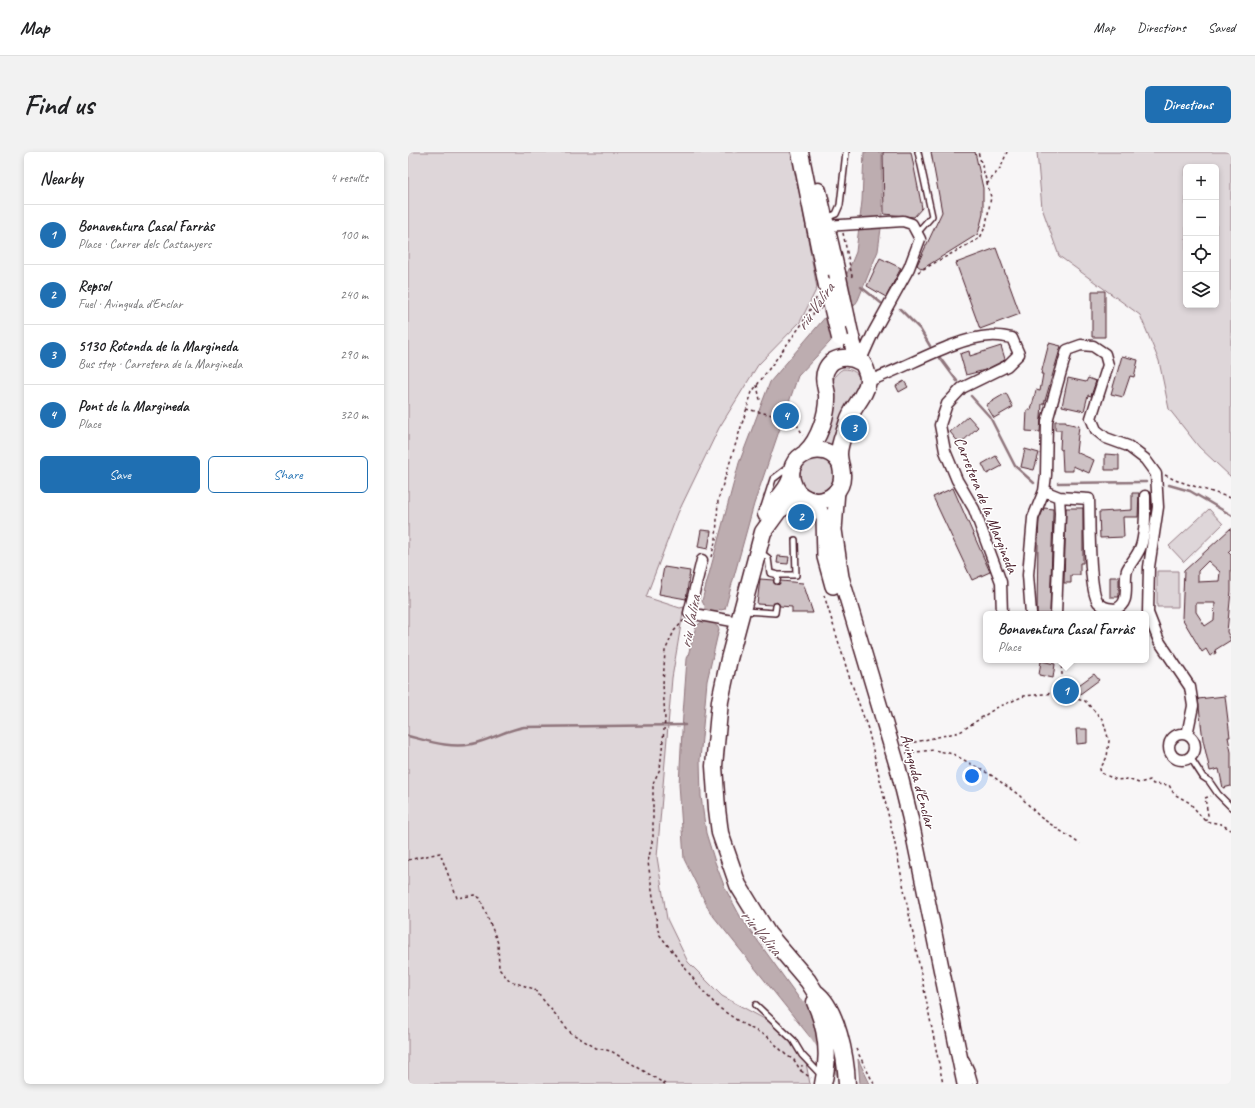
<!DOCTYPE html>
<meta charset="utf-8">
<style>
:root{--surface:#fff;--page:#f2f2f2;--text:#202124;--muted:#757577;--line:#e0e0e0;--accent:#1f6fb2}
body{margin:0;font-family:Caveat,sans-serif;background:var(--page);color:var(--text)}
.controls{position:absolute;right:12px;top:12px;display:grid;overflow:hidden;border-radius:6px;box-shadow:0 2px 6px #0003}
.controls button{width:36px;height:36px;display:grid;place-items:center;padding:0;border:0;border-bottom:1px solid var(--line);background:var(--surface);color:var(--text);font:20px sans-serif}
.you{position:absolute;left:564px;top:624px;width:14px;height:14px;margin:-10px;border:3px solid #fff;border-radius:50%;background:#1a73e8;box-shadow:0 0 0 6px #1a73e833}
.badge{display:grid;place-items:center;width:26px;height:26px;border-radius:50%;background:var(--accent);color:#fff;font-size:13px;font-weight:700}
.pin{position:absolute;translate:-50% -50%;border:2px solid #fff;box-shadow:0 1px 4px #0006}
.popup{position:absolute;left:575px;top:459px;width:166px;height:52px;box-sizing:border-box;display:grid;place-content:center;border-radius:6px;background:var(--surface);filter:drop-shadow(0 1px 3px #0005);font-size:13px;white-space:nowrap;color:var(--muted)}
.popup b{font-size:15px;color:var(--text)}
.popup::after{content:'';position:absolute;left:50%;top:100%;margin-left:-8px;border:8px solid transparent;border-top-color:var(--surface)}
.list{margin:0;padding:0;list-style:none}
h2{display:flex;justify-content:space-between;align-items:center;height:52px;margin:0;padding:0 16px;font-size:17px}
h2 small{font-size:13px;font-weight:400;color:var(--muted)}
.list li{display:grid;grid-template-columns:26px 1fr auto;gap:12px;align-items:center;box-sizing:border-box;height:60px;padding:0 16px;border-top:1px solid var(--line)}
.list b{display:block;font-size:15px;white-space:nowrap}
.list p{margin:0;font-size:13px;white-space:nowrap;color:var(--muted)}
.list em{font-size:13px;font-style:normal;color:var(--muted)}
.actions{display:flex;gap:8px;padding:12px 16px}
.actions a{flex:1;padding:9px 0;border:1px solid var(--accent);border-radius:6px;text-align:center;font-size:14px;color:var(--accent)}
.actions .main{background:var(--accent);color:#fff}
.icon{flex:none;width:22px;height:22px;fill:none;stroke:currentColor;stroke-width:2;stroke-linecap:round;stroke-linejoin:round}
.map{position:relative;flex:none;width:823px;height:932px;overflow:hidden;border-radius:6px}
header{display:flex;align-items:center;gap:24px;box-sizing:border-box;height:56px;padding:0 20px;background:var(--surface);border-bottom:1px solid var(--line)}
header strong{font-size:19px}
nav{display:flex;gap:22px;margin-inline-start:auto;font-size:14px}
.intro{display:flex;align-items:center;justify-content:space-between;box-sizing:border-box;height:96px;padding:0 24px}
h1{margin:0;font-size:28px}
.button{padding:10px 18px;border-radius:6px;background:var(--accent);color:#fff;font-size:14px;font-weight:700}
main{display:flex;gap:24px;padding:0 24px}
aside{flex:1;background:var(--surface);border-radius:6px;box-shadow:0 2px 6px #0003}
.map>svg:first-child{display:block}
.green{fill:#ded6d9;stroke:#947a82;fill-rule:evenodd}
.water{fill:#bdadb0;stroke:#8f747b}
.lines{fill:none;stroke-linecap:round;stroke-linejoin:round}
.stream{stroke:#8f747b;stroke-width:2.5}
.river{stroke:#bdadb0;stroke-width:15}
.building{fill:#cdc1c4;stroke:#4a1f2b;fill-rule:evenodd}
.service-casing{stroke:#4a1f2b;stroke-width:8}
.minor-casing{stroke:#4a1f2b;stroke-width:13}
.primary-casing{stroke:#4a1f2b;stroke-width:18}
.trunk-casing{stroke:#4a1f2b;stroke-width:19}
.path{stroke:#4a1f2b;stroke-width:1.5;stroke-dasharray:3 3;stroke-linecap:butt}
.service{stroke:#fff;stroke-width:5}
.minor{stroke:#fff;stroke-width:10}
.primary{stroke:#fff;stroke-width:15}
.trunk{stroke:#fff;stroke-width:16}
.trunk-bridge-casing{stroke:#4a1f2b;stroke-width:19;stroke-linecap:butt}
.trunk-bridge{stroke:#fff;stroke-width:16}
.labels{text-anchor:middle;dominant-baseline:central;stroke-width:3;stroke-linejoin:round;paint-order:stroke}
.street-label{font-size:16px;fill:#4a1f2b;stroke:#fff}
.water-label{font-size:17px;font-style:italic;fill:#72515a;stroke:#fff}
</style>
<header>
<strong>Map</strong>
<nav><a>Map</a><a>Directions</a><a>Saved</a></nav>
</header>
<div class="intro"><h1>Find us</h1><a class="button">Directions</a></div>
<main>
<aside>
<h2>Nearby<small>4 results</small></h2>
<ul class="list">
<li><span class="badge">1</span><div><b>Bonaventura Casal Farràs</b><p>Place · Carrer dels Castanyers</p></div><em>100 m</em></li>
<li><span class="badge">2</span><div><b>Repsol</b><p>Fuel · Avinguda d'Enclar</p></div><em>240 m</em></li>
<li><span class="badge">3</span><div><b>5130 Rotonda de la Margineda</b><p>Bus stop · Carretera de la Margineda</p></div><em>290 m</em></li>
<li><span class="badge">4</span><div><b>Pont de la Margineda</b><p>Place</p></div><em>320 m</em></li>
</ul>
<div class="actions"><a class="main">Save</a><a>Share</a></div>
</aside>
<div class="map">
<svg width="823" height="932" viewBox="0 0 823 932">
<rect width="100%" height="100%" fill="#f8f6f7"/>
<filter id="ink" filterUnits="userSpaceOnUse"><feTurbulence type="fractalNoise" baseFrequency=".025" numOctaves="2"/><feDisplacementMap in="SourceGraphic" scale="8" xChannelSelector="R" yChannelSelector="G"/><feConvolveMatrix kernelMatrix="1 2 1 2 8 2 1 2 1" color-interpolation-filters="sRGB"/></filter>
<g filter="url(#ink)">
<path class="green" d="M 0,0 L 384,0 L 409,136 L 392,170 L 350,213 L 311,276 L 270,361 L 238,445 L 272,456 L 276,455 L 264,526 L 249,705 L 259,767 L 280,810 L 314,844 L 375,877 L 398,911 L 402,932 L 0,932 Z
M 629,0 L 823,0 L 823,325 L 791,295 L 761,257 L 751,209 L 732,163 L 651,104 L 634,56 ZM 778,15 L 808,15 L 808,153 L 778,153 Z
M 435,217 C 445,217 452,221 452,232 L 424,297 L 414,294 C 419,283 424,269 426,257 C 428,243 418,226 435,217 Z
M392 323a17 17 0 1 1 34 0a17 17 0 1 1-34 0Z
M 801,357 L 815,372 L 776,410 L 761,394 Z
M 749,419 L 770,419 L 770,455 L 749,455 Z"/>
<path class="water" d="M 456,0 L 474,0 L 474,69 L 470,99 L 450,148 L 422,190 L 390,224 L 346,352 L 317,457 L 313,458 L 296,453 L 294,449 L 297,437 L 331,311 L 362,230 L 425,156 L 448,100 L 454,49 Z
M 294,470 L 309,474 L 311,477 L 299,529 L 292,608 L 293,644 L 298,681 L 307,710 L 317,736 L 332,764 L 398,856 L 409,891 L 404,884 L 402,885 L 302,760 L 276,707 L 271,632 L 275,562 L 279,507 L 288,474 Z
M 450,907 L 462,932 L 452,932 Z"/>
<g class="lines">
<path class="stream" d="M 453,135 L 473,151
M 492,157 L 512,177 L 522,194
M 532,206 L 549,229
M 563,244 L 582,265 L 607,314 L 626,331
M 650,331 L 738,330
M 761,333 L 782,339 L 823,363
M 0,584 C 20,589 43,597 64,592 C 82,588 98,578 116,575 L 277,573"/>
<path class="river" d="M 296,491 L 308,436
M 391,855 L 439,926"/>
</g>
<path class="building" d="M 475,0 L 503,0 L 514,56 L 506,65 L 476,62 Z
M 523,0 L 567,0 L 575,36 L 575,62 L 570,82 L 514,117 L 509,113 L 534,60 Z
M 588,96 L 612,162 L 572,177 L 548,111 Z
M 472,106 L 493,116 L 478,145 L 459,134 Z
M 684,139 L 697,139 L 697,185 L 684,185 Z
M 641,191 L 653,194 L 636,252 L 634,252 L 632,280 L 618,279 L 619,258 L 623,258 L 628,238 L 632,239 L 635,222 L 633,222 Z
M 593,194 L 597,207 L 595,209 L 577,218 L 558,223 L 552,202 L 561,199 L 562,204 Z
M 714,204 L 730,208 L 726,225 L 722,224 L 715,245 L 703,242 Z
M 660,226 L 678,230 L 680,226 L 688,229 L 683,244 L 680,243 L 676,259 L 654,254 Z
M 496,229 L 500,235 L 491,240 L 488,234 Z
M 598,241 L 605,255 L 586,266 L 578,253 Z
M 560,264 L 570,275 L 552,292 L 542,280 Z
M 647,269 L 658,269 L 658,271 L 671,274 L 668,300 L 686,308 L 681,321 L 665,314 L 665,319 L 655,319 L 654,298 L 652,297 L 653,278 L 647,278 Z
M 617,297 L 631,301 L 626,318 L 613,315 Z
M 697,302 L 711,303 L 711,318 L 697,318 Z
M 588,304 L 594,314 L 579,322 L 574,312 Z
M 545,336 L 582,420 L 564,428 L 525,345 Z
M 724,341 L 731,341 L 730,365 L 715,365 L 716,385 L 692,386 L 691,360 L 724,358 Z
M 636,356 L 645,357 L 645,361 L 642,462 L 629,462 L 630,386 L 631,368 Z
M 658,356 L 675,356 L 675,411 L 672,411 L 672,423 L 663,423 L 663,431 L 656,431 Z
M 823,376 L 823,397 L 820,400 L 823,403 L 823,439 L 819,480 L 823,488 L 807,498 L 808,501 L 802,504 L 798,497 L 794,500 L 774,466 L 776,419 ZM 800,409 L 812,420 L 811,429 L 790,430 L 790,419 ZM 788,451 L 807,451 L 806,468 L 797,474 L 788,460 Z
M 293,378 L 303,379 L 300,397 L 290,395 Z
M 370,404 L 381,405 L 380,412 L 369,411 Z
M 256,415 L 282,419 L 278,447 L 251,442 Z
M 702,425 L 711,425 L 711,445 L 702,445 Z
M 352,427 L 365,428 L 369,433 L 373,429 L 395,431 L 405,461 L 384,461 L 384,455 L 372,454 L 369,450 L 364,453 L 349,452 Z
M 633,509 L 647,512 L 645,526 L 631,523 Z
M 686,522 L 691,528 L 672,542 L 668,535 Z
M 817,544 L 822,585 L 820,585 L 823,600 L 823,634 L 815,636 L 811,617 L 802,619 L 795,588 L 790,547 Z
M 668,577 L 679,577 L 679,591 L 669,592 Z"/>
<g class="lines">
<defs>
<path id="service" d="M 418,66 L 428,62 L 432,53 L 438,0
M 509,81 L 524,64 L 510,0
M 355,358 L 365,327 L 382,314
M 352,400 L 360,406 L 362,421 L 370,423 L 369,429
M 370,423 L 388,423 L 387,388
M 336,459 L 367,461 L 368,454
M 782,605 L 795,625 L 801,629 L 810,642 L 823,655
M 348,853 L 385,888 L 394,903 L 414,924
M 558,907 L 563,918 L 567,932"/>
<path id="minor" d="M 418,74 L 495,69 L 504,72 L 512,87 L 501,116 L 465,181 L 452,210
M 460,229 C 497,217 545,186 582,184 C 589,183 597,185 604,186 L 611,202 L 599,214 L 554,236 L 539,252 L 532,273 L 537,299 L 549,328 L 566,357 L 593,430 L 594,462
M 636,339 L 651,345 L 652,361 L 648,462
M 651,345 L 681,347 C 682,367 680,436 690,450 C 695,456 700,456 707,457 C 724,452 715,431 719,418 C 723,410 730,403 733,394 C 738,378 737,360 737,344
M 294,408 L 281,461 L 330,470
M 623,462 L 620,423 L 625,366 L 636,339 L 638,323 L 639,269 L 659,198 L 673,193 L 685,194 L 697,202 L 700,213 L 683,266 L 688,278 L 698,286 L 720,294 L 737,307 L 748,322 L 750,355 L 741,415 L 740,461 L 751,489 L 782,535 L 785,554 L 779,583
M761 595a13 13 0 1 1 26 0a13 13 0 1 1-26 0Z"/>
<path id="primary" d="M 429,338 L 426,378 L 433,425 L 490,616 L 502,665 L 557,932
M 406,349 L 416,366 L 417,405 L 425,434"/>
<path id="trunk" d="M 392,0 L 419,134
M 410,39 L 429,121
M 398,300 C 411,288 420,261 419,243 C 418,235 414,226 418,218 C 424,204 441,203 452,210
M 433,314 C 420,283 371,303 386,334 C 389,342 398,348 407,349 C 422,350 435,337 434,323 C 434,316 431,309 431,302 C 431,291 437,280 440,269 C 444,255 458,244 460,229 C 461,217 451,207 446,196 C 443,187 441,177 439,167
M 399,347 L 383,351 L 371,358 L 355,380 L 321,507 L 312,549 L 306,614 L 309,657 L 312,681 L 330,733 L 360,782 L 400,829 L 407,840 C 429,855 438,906 439,932
M 358,362 C 366,349 379,340 383,326
M 407,850 C 419,877 422,904 415,932"/>
</defs>
<use href="#service" class="service-casing"/>
<use href="#minor" class="minor-casing"/>
<use href="#primary" class="primary-casing"/>
<use href="#trunk" class="trunk-casing"/>
<path class="path" d="M 579,32 L 593,15 L 599,0
M 435,81 L 444,124 L 442,126
M 510,120 L 572,86 L 578,73 L 583,45 L 570,0
M 410,149 L 406,157 L 405,163 L 413,156
M 349,233 L 352,248
M 338,257 L 382,267 L 388,271 L 395,283
M 757,323 L 767,328 L 823,346
M 303,405 L 308,387 L 310,348 L 344,240 L 394,172 L 409,145
M 416,443 L 441,524 L 460,577 L 486,687 L 535,932
M 276,468 L 266,479 L 257,499 L 255,532 L 257,568 L 252,617 L 245,631 L 245,685 L 240,710 L 249,772 L 251,782 L 294,838 L 310,855 L 333,871 L 360,885 L 378,903 L 386,908 L 393,919 L 394,913
M 653,508 L 655,536 L 657,540 L 668,547 L 677,549 L 695,568 L 701,589 L 699,605 L 692,617 L 693,621 L 709,628 L 719,627 L 731,631 L 742,628 L 745,632 L 761,633 L 766,642 L 782,651 L 797,669 L 813,672 L 823,678
M 494,593 L 552,580 L 588,556 L 616,544 L 657,540
M 498,601 L 526,598 L 545,602 L 583,623 L 611,643 L 632,665 L 672,692
M 797,669 L 800,663 L 797,646 L 803,644
M 0,708 L 32,701 L 49,746 L 66,743 L 72,746 L 90,791 L 91,817 L 102,829 L 126,837 L 163,881 L 188,896 L 203,899 L 257,932
M 448,897 L 466,932
M 393,919 L 403,926"/>
<use href="#service" class="service"/>
<use href="#minor" class="minor"/>
<use href="#primary" class="primary"/>
<use href="#trunk" class="trunk"/>
<defs>
<path id="trunk-bridge" d="M 429,121 L 439,167
M 419,134 L 432,186"/>
</defs>
<use href="#trunk-bridge" class="trunk-bridge-casing"/>
<use href="#trunk-bridge" class="trunk-bridge"/>
</g>
</g>
<g class="labels">
<g class="street-label">
<text transform="translate(578 353) rotate(68)">Carretera de la Margineda</text>
<text transform="translate(510 629) rotate(75)">Avinguda d'Enclar</text>
</g>
<g class="water-label">
<text transform="translate(407 155) rotate(-55)">riu Valira</text>
<text transform="translate(282 470) rotate(-79)">riu Valira</text>
<text transform="translate(353 780) rotate(50)">riu Valira</text>
</g>
</g>
</svg>
<div class="controls">
<button>+</button>
<button>−</button>
<button><svg class="icon" aria-label="locate" viewBox="0 0 24 24"><circle cx="12" cy="12" r="6"/><path d="M12 2v4M12 18v4M2 12h4M18 12h4"/></svg></button>
<button><svg class="icon" aria-label="layers" viewBox="0 0 24 24"><path d="M12 4l9 5-9 5-9-5zM3 14l9 5 9-5"/></svg></button>
</div>
<div class="you"></div>
<div class="pin badge" style="left:658px;top:539px">1</div>
<div class="popup"><b>Bonaventura Casal Farràs</b>Place</div>
<div class="pin badge" style="left:393px;top:365px">2</div>
<div class="pin badge" style="left:446px;top:276px">3</div>
<div class="pin badge" style="left:378px;top:264px">4</div>
</div>
</main>
